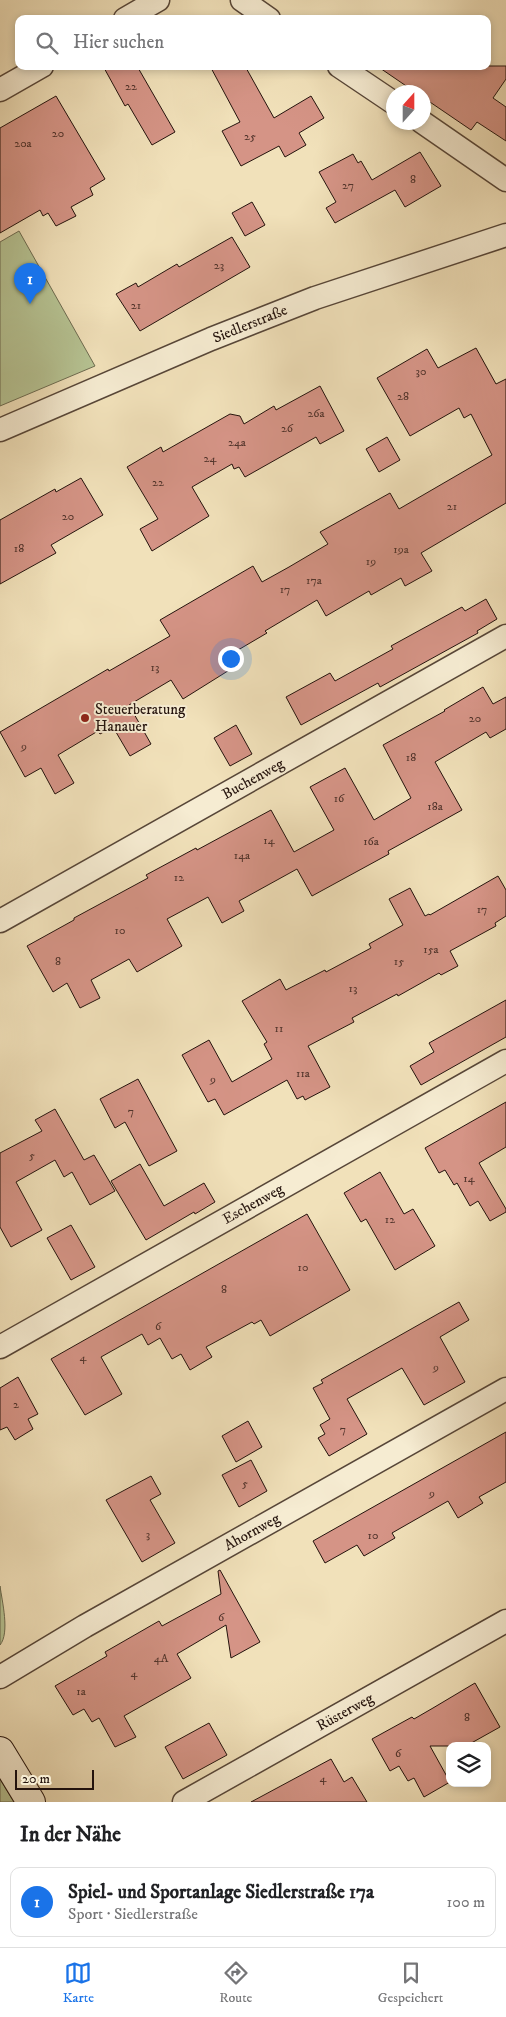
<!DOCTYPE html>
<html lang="de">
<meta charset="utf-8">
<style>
:root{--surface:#fff;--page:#f2f2f2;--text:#202124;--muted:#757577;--line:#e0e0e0;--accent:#1a73e8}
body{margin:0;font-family:"IM FELL DW Pica",serif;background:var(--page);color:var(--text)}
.controls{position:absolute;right:15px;bottom:15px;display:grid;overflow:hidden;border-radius:10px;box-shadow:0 2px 8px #0003}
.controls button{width:45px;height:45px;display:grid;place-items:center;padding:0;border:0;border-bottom:1px solid var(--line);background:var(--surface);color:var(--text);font:25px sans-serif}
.compass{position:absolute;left:386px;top:85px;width:45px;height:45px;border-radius:50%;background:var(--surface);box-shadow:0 2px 8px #0003;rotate:21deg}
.scale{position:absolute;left:15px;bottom:12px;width:79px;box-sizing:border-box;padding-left:5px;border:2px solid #24130d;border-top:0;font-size:14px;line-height:18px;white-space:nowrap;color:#24130d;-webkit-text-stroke:4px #f6ecd2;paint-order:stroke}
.you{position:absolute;left:230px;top:658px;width:18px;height:18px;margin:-12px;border:4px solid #fff;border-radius:50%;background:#1a73e8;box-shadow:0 0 0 8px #1a73e833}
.badge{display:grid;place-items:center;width:32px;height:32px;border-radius:50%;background:var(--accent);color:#fff;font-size:16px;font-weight:700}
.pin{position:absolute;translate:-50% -41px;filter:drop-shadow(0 1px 2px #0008)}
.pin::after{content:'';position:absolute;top:26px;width:18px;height:15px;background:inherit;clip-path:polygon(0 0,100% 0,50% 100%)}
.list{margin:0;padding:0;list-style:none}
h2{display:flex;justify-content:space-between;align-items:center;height:65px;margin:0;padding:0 20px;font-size:21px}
h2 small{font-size:16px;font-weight:400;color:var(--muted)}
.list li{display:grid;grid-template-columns:32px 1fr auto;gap:15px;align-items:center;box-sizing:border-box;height:70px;margin:0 10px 10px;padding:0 10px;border:1px solid var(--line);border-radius:10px}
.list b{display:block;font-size:19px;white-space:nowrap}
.list p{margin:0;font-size:16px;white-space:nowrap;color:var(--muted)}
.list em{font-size:16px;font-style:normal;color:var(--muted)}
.icon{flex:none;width:28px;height:28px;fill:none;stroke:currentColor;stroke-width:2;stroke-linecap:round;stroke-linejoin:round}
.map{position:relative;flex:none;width:506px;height:1802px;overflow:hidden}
.search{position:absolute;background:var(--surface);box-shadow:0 2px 8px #0003;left:15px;right:15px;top:15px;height:55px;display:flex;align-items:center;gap:12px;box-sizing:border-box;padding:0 18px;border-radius:10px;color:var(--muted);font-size:19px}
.sheet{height:145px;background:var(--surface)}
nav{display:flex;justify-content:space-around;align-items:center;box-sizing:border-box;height:70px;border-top:1px solid var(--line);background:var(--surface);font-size:14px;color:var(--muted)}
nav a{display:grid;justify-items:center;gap:2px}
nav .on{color:var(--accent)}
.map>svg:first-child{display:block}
.green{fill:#b6c393;stroke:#6d6b50}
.building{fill:#d59486;stroke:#24130d}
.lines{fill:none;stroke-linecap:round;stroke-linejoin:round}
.street-casing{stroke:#574638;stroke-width:25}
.secondary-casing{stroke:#24130d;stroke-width:30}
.street{stroke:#f6ecd2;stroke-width:22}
.secondary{stroke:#f6ecd2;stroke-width:28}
.poi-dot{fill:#8f2418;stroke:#f6ecd2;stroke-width:2}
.labels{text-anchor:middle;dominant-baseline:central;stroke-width:4;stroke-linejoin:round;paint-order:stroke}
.number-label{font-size:12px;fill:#50332b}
.street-label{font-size:15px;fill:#24130d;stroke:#f6ecd2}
.poi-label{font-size:15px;fill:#24130d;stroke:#f6ecd2;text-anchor:start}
</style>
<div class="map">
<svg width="506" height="1802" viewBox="0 0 506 1802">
<rect width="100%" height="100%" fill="#f1e1ba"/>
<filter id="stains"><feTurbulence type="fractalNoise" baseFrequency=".004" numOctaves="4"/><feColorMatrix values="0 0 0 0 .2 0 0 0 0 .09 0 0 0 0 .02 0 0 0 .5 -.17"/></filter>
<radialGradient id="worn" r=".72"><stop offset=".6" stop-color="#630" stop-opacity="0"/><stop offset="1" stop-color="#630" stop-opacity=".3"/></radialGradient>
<path class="green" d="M 19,231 L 95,366 L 0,406 L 0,242 Z
M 0,1586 C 2,1601 10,1633 0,1645 Z
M 0,1779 L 12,1799 L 14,1802 L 0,1802 Z"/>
<path class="building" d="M 103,66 L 137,66 L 175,132 L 152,145 L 128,104 L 125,106 Z
M 210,66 L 245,66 L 274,118 L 311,96 L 324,118 L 299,133 L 306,145 L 285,157 L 279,146 L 241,166 L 222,131 L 240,122 Z
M 377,66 L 506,66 L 506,79 L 493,98 L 506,107 L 506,141 L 477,122 L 471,130 L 424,98 L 424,92 L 415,92 Z
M 56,96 L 105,179 L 90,188 L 93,195 L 71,207 L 76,216 L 56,226 L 48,213 L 43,216 L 40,210 L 0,233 L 0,128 Z
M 420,152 L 441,186 L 405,207 L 395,190 L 335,223 L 326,208 L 336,202 L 319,172 L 353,154 L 358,163 L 361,161 L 372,180 Z
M 252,202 L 265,225 L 245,236 L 232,213 Z
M 232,237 L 250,267 L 140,331 L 116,294 L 136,283 L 138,287 L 177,264 L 179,267 Z
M 476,348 L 496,384 L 506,379 L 506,503 L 421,553 L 432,571 L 405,586 L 401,578 L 371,595 L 369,591 L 326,616 L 317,600 L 265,631 L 267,633 L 233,653 L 239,664 L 183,699 L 171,680 L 129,705 L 151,744 L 130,756 L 113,727 L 100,734 L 98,731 L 58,755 L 74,783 L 55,794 L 41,768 L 25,777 L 0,732 L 108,669 L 109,671 L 170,636 L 160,620 L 253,566 L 262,582 L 289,567 L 328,544 L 320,532 L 390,493 L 399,509 L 492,455 L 471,414 L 464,418 L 459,408 L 410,436 L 377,378 L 427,349 L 438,368 Z
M 320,386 L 344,431 L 320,444 L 316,437 L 245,477 L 239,467 L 234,469 L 232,464 L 192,487 L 209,516 L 152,551 L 140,529 L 158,519 L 127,467 L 161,447 L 163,452 L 230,414 L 240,416 L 244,424 L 274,406 L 276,410 Z
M 387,437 L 400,460 L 379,472 L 366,449 Z
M 81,478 L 103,515 L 51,545 L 56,553 L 0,584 L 0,520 L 55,489 L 56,492 Z
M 486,599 L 497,619 L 477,631 L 478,633 L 380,687 L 378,683 L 301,725 L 286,697 L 330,673 L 335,681 L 393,649 L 391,646 L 462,607 L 465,611 Z
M 483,687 L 493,704 L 506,697 L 506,729 L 490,738 L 486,732 L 435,762 L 462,810 L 388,851 L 389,854 L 312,896 L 297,869 L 239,901 L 244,911 L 222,923 L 208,897 L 167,919 L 182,946 L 137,972 L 129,959 L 91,980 L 100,998 L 80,1008 L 67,983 L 53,992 L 27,946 L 74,920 L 74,918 L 148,878 L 146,875 L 196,848 L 197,850 L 271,810 L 294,852 L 334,830 L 310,787 L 345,768 L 374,820 L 411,798 L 383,745 L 445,711 L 444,710 Z
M 236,725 L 252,754 L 230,766 L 214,738 Z
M 498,876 L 506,890 L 506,916 L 495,923 L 496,926 L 450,951 L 458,966 L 441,975 L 439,973 L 398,996 L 397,994 L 352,1018 L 354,1022 L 308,1046 L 330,1087 L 305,1100 L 303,1096 L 297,1099 L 287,1080 L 224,1115 L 215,1099 L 208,1102 L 182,1055 L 209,1040 L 232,1082 L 272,1059 L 264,1044 L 267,1042 L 242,1001 L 280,979 L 286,990 L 325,970 L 326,972 L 371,948 L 369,944 L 403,925 L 389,899 L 410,888 L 425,916 L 429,914 L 430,915 Z
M 506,1000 L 506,1037 L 421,1085 L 410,1066 L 434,1052 L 429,1043 Z
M 138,1079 L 177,1151 L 149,1166 L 125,1122 L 115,1128 L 100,1099 Z
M 506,1102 L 506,1147 L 479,1163 L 506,1209 L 506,1212 L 490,1221 L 478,1201 L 470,1206 L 457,1183 L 454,1185 L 445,1170 L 439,1173 L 425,1148 Z
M 55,1109 L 84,1160 L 94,1155 L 115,1191 L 90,1205 L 72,1172 L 64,1177 L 55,1160 L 16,1182 L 42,1230 L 11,1247 L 0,1227 L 0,1153 L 42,1131 L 35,1120 Z
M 140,1164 L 164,1206 L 204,1183 L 215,1202 L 195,1214 L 194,1212 L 146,1240 L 111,1181 Z
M 380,1172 L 404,1214 L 413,1209 L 435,1246 L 395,1270 L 366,1219 L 361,1222 L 344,1193 Z
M 307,1214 L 350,1290 L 270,1336 L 261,1320 L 254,1324 L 252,1322 L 206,1347 L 212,1357 L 190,1370 L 181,1354 L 172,1359 L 160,1338 L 148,1345 L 142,1334 L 101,1357 L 122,1394 L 85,1415 L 51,1359 Z
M 71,1225 L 95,1267 L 71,1280 L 47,1238 Z
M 459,1302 L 469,1320 L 440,1337 L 465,1382 L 424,1405 L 402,1368 L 347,1399 L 367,1434 L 329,1456 L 318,1438 L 325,1434 L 320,1425 L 330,1419 L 313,1388 L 323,1383 L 321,1380 Z
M 18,1377 L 38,1414 L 28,1419 L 33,1429 L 15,1440 L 7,1427 L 0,1430 L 0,1388 Z
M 248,1421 L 262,1447 L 236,1462 L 222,1436 Z
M 506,1432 L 506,1482 L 479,1497 L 483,1503 L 458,1518 L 448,1501 L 392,1533 L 395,1538 L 364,1556 L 357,1545 L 325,1563 L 313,1541 Z
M 251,1460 L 267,1491 L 239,1507 L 222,1475 Z
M 151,1476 L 161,1494 L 150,1500 L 175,1543 L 142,1562 L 106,1500 Z
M 220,1570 L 260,1642 L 231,1658 L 226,1625 L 177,1654 L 191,1678 L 124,1716 L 136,1737 L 115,1747 L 99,1718 L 92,1722 L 84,1709 L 73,1715 L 55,1686 L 107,1656 L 105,1652 L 159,1621 L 162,1626 L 221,1594 L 218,1571 Z
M 475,1683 L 500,1727 L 466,1746 L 430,1746 L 450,1782 L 424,1797 L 414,1778 L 408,1781 L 399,1766 L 390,1771 L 372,1739 L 412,1717 L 414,1719 L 433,1708 Z
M 209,1723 L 227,1755 L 183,1779 L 165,1747 Z
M 331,1759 L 344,1782 L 352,1777 L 367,1802 L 251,1802 Z"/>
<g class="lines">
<defs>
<path id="street" d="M 242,0 L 269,19
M 125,19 L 158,0
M 339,66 L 394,103
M 0,90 L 42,66
M 422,122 L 506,180
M 0,430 L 211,339 L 315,298 L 506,235
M 0,921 L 506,636
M 0,1347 L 506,1061
M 0,1677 L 85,1626 L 506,1389
M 184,1802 L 506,1621"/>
<path id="secondary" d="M 0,1751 L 31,1802"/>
</defs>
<use href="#street" class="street-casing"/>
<use href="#secondary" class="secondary-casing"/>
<use href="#street" class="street"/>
<use href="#secondary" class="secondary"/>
</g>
<circle class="poi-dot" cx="85" cy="718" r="5"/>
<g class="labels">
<g class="number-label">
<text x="131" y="86">22</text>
<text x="58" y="133">20</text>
<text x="250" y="136">25</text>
<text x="23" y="143">20a</text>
<text x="413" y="179">8</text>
<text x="348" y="185">27</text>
<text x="219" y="265">23</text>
<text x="136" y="305">21</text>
<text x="421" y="371">30</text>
<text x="403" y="396">28</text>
<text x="316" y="413">26a</text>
<text x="287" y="428">26</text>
<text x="237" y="442">24a</text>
<text x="210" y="458">24</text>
<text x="158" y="482">22</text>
<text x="452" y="506">21</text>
<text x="68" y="516">20</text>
<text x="19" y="548">18</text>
<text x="401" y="549">19a</text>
<text x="371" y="561">19</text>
<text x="314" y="580">17a</text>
<text x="285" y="589">17</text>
<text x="155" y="667">13</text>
<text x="475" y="718">20</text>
<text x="24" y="746">9</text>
<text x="411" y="757">18</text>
<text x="339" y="798">16</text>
<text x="435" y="806">18a</text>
<text x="269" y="840">14</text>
<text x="371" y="841">16a</text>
<text x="242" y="855">14a</text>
<text x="179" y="877">12</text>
<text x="482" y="909">17</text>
<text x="120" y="930">10</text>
<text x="431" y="949">15a</text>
<text x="58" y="961">8</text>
<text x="399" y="961">15</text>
<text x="353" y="988">13</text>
<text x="279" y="1028">11</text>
<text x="303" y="1073">11a</text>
<text x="213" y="1079">9</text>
<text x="131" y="1111">7</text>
<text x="32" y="1155">5</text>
<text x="469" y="1178">14</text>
<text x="390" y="1219">12</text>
<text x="303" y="1267">10</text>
<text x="224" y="1289">8</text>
<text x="158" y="1326">6</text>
<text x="83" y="1357">4</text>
<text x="436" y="1367">9</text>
<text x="16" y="1404">2</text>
<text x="343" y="1429">7</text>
<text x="245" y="1483">5</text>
<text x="432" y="1493">9</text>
<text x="148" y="1534">3</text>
<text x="373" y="1535">10</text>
<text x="221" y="1617">6</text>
<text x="161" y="1658">4A</text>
<text x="134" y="1673">4</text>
<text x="81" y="1691">1a</text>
<text x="467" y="1717">8</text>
<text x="398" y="1753">6</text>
<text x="323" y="1778">4</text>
</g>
<g class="street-label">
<text transform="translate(250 324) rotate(-22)">Siedlerstraße</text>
<text transform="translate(253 779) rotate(-29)">Buchenweg</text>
<text transform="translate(253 1204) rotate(-29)">Eschenweg</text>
<text transform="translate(252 1532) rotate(-29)">Ahornweg</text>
<text transform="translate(345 1712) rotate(-29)">Rüsterweg</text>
</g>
<g class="poi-label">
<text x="95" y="709">Steuerberatung<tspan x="95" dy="17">Hanauer</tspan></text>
</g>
</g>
<rect width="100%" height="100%" filter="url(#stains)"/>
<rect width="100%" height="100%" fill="url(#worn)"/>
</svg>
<div class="controls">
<button><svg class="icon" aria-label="layers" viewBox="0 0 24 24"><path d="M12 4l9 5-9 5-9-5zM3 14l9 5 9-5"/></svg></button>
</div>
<svg class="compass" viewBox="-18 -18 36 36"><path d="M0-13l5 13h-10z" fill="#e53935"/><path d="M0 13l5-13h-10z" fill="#757577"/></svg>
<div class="scale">20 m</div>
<div class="you"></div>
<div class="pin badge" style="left:30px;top:304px">1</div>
<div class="search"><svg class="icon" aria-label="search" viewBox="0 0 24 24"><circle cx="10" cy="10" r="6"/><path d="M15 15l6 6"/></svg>Hier suchen</div>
</div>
<section class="sheet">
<h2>In der Nähe<small></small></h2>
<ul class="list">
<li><span class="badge">1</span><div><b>Spiel- und Sportanlage Siedlerstraße 17a</b><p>Sport · Siedlerstraße</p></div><em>100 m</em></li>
</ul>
</section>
<nav>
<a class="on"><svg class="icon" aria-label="map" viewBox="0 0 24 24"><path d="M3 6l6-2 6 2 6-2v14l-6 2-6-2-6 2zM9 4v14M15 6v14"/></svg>Karte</a>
<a><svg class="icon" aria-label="directions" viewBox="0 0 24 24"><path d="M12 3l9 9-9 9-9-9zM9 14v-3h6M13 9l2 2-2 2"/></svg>Route</a>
<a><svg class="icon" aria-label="saved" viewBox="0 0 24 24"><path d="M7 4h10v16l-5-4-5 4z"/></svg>Gespeichert</a>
</nav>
